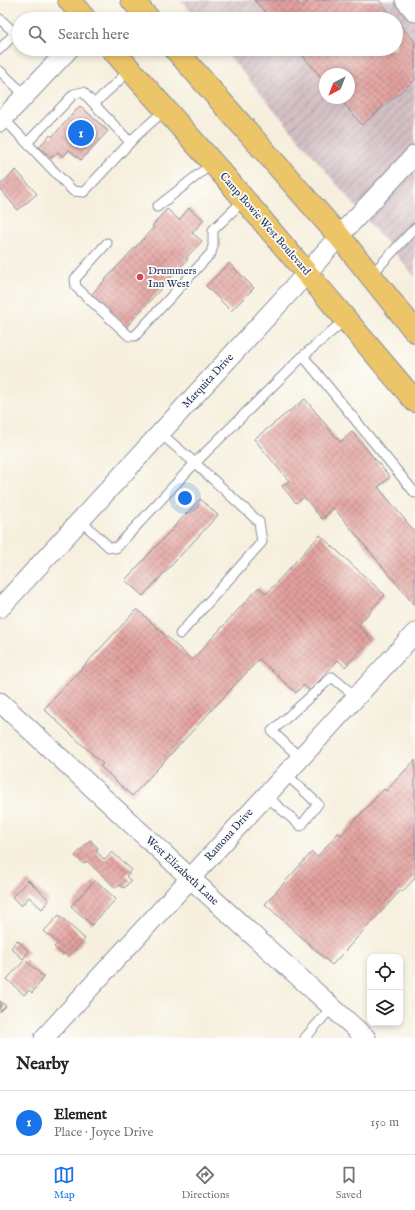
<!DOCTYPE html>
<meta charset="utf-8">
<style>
:root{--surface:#fff;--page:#f6f6f6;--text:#222;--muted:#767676;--line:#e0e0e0;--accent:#1a73e8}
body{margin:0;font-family:"IM FELL English",serif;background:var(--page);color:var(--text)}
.controls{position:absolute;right:12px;bottom:12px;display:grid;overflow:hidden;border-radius:8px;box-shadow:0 2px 6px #0003}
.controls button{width:36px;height:36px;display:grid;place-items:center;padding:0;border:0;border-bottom:1px solid var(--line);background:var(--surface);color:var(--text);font:20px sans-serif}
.compass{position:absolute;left:319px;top:68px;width:36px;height:36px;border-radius:50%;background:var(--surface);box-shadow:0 2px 6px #0003;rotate:222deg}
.you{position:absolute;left:185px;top:498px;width:14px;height:14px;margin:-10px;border:3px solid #fff;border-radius:50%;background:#1a73e8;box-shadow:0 0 0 6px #1a73e833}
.badge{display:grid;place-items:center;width:26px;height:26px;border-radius:50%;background:var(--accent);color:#fff;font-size:13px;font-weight:700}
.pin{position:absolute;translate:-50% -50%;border:2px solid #fff;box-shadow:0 1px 4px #0006}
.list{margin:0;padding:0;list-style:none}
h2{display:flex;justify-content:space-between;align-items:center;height:52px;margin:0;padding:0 16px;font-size:17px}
h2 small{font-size:13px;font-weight:400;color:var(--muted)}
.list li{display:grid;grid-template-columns:26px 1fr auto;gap:12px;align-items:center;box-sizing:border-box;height:64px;padding:0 16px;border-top:1px solid var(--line)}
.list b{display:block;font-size:15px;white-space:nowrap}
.list p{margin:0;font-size:13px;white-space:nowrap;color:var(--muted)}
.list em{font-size:13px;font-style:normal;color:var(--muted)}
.icon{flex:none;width:22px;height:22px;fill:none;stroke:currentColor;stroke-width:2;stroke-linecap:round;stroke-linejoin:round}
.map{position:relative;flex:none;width:415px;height:1038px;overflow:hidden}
.search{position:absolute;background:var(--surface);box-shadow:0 2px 6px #0003;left:12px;right:12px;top:12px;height:44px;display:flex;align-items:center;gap:10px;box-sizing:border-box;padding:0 14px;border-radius:22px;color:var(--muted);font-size:15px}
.sheet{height:116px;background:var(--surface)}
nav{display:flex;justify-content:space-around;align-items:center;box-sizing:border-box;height:56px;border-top:1px solid var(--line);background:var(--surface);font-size:11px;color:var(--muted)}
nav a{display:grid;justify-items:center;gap:2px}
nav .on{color:var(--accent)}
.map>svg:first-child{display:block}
.industrial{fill:url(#industrial-furrows);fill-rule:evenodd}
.building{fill:url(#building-cross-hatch)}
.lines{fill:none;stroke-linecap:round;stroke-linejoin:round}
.lane-casing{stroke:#888f9e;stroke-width:11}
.street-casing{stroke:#888f9e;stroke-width:21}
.primary-casing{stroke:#888f9e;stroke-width:24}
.lane{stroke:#fff;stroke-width:9}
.street{stroke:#fff;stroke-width:19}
.primary{stroke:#edc569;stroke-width:22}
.poi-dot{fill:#d1495b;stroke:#fdfcf7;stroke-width:1.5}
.labels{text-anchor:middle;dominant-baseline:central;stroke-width:3.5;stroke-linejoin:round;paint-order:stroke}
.street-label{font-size:11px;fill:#1b2f5e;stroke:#fdfcf7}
.poi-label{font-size:11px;fill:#1b2f5e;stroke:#fdfcf7;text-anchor:start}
</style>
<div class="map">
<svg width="415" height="1038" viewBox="0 0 415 1038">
<defs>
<pattern id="industrial-furrows" width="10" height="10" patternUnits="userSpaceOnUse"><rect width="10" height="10" fill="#d2bec2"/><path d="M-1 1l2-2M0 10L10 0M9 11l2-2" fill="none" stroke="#aa9ba1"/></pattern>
<pattern id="building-cross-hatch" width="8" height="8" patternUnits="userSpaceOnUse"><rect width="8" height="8" fill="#e2a09c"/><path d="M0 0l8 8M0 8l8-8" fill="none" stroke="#b68382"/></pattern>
</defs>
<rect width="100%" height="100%" fill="#fdfcf7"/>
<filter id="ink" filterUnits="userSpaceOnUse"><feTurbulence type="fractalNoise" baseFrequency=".025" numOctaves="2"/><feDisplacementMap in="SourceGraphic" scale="8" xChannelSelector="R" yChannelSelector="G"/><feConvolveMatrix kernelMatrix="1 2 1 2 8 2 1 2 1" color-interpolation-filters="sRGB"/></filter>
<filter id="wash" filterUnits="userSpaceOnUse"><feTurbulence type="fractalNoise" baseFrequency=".012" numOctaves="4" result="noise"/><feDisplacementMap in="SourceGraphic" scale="16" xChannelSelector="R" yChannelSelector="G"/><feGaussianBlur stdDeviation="0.9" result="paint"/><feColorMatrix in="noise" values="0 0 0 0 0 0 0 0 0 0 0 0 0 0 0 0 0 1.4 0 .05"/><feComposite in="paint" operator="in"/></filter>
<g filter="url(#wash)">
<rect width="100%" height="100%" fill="#f6efdd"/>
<path class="industrial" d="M181,0H415V277L223,49H396V19H197ZM325,74H349V98H325Z"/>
<g id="blocks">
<path class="building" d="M254,0H295L302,7L310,0H379L395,19H271Z
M396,20L415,42V80L362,125L339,98H349V74H325V82L297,49H396Z
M80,106L108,131L81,160L69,150L63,157L58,152L52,158L39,147L50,135L52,137Z
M16,170L37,194L18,210L0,189V185Z
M189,208L203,219V221L192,233L202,241L186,258L188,259L126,327L91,295L154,227L152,226L167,209L179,220Z
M229,263L254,288L231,311L206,286Z
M305,399L340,442L352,432L390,477L378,487L415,532V606L334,508L322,519L304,497L296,503L282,486L289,481L254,439Z
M200,499L218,515L143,596L125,580Z
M320,535L385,595L358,625L372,638L345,667L338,660L310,691L303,685L296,693L259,659L132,796L100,766L103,764L44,709L137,609L192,660L259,587L266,594Z
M415,760V878L402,892L401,890L332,965L265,904L312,852L317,857L338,833L341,835L384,789L386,791Z
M90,840L98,848L96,851L105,860L112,852L132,870L126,876L131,881L124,888L120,885L116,888L87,861L84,864L75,856Z
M28,880L49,900L42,909L29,897L21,906L12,897Z
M95,880L116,899L92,925L71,906Z
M59,915L85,939L68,957L64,953L63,955L54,947L58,943L44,931Z
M17,940L29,951L23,959L11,948Z
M25,960L44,977L32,993L29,990L24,995L7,979Z
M0,1001L6,1006L0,1012Z"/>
</g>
</g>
<g filter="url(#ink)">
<use href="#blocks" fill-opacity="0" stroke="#888f9e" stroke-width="1"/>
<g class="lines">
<g class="lane-casing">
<path id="lane" d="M0,19L15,33L0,49
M130,70L94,104L130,142
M0,71L25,95
M4,119L73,191L84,192L137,135L165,110
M28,142L74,94L83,92L94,104
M157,207L213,163
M107,243L75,279L76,287L129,336H135L211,253L213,246V230L244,200
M371,275L415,228
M346,319L303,356L415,493
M160,433L195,463L303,356
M80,520L109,547L116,548L195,463L259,522L262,542L180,634
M300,758L272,731L332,677L356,697
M266,796L301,826L318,804L286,774
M305,1038L332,1007"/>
</g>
<g class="street-casing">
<path id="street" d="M405,0L415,12
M0,122L69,49
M0,608L307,273L339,236L415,155
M0,702L190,878L366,1038
M44,1038L415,633"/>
</g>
<g class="primary-casing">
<path id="primary" d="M69,0L85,19
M132,0L149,19
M112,49L226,178L415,401
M175,49L339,236L415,331"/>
</g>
<use href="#lane" class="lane"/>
<use href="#street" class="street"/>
<use href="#primary" class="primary"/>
</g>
</g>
<circle class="poi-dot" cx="140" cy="277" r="4"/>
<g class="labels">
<g class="street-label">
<text transform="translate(265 224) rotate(49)">Camp Bowie West Boulevard</text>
<text transform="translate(208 381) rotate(-47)">Marquita Drive</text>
<text transform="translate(229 835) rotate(-48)">Ramona Drive</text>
<text transform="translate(182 871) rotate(43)">West Elizabeth Lane</text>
</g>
<g class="poi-label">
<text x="148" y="271">Drummers<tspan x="148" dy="13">Inn West</tspan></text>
</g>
</g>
</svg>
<div class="controls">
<button><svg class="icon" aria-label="locate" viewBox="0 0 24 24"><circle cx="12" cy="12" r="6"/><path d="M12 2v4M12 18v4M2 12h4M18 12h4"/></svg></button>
<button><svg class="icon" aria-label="layers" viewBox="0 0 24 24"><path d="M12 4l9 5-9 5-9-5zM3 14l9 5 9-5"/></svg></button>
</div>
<svg class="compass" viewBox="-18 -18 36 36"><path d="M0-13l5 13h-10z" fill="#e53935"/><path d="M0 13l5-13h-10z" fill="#767676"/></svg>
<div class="you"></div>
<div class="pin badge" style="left:81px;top:133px">1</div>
<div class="search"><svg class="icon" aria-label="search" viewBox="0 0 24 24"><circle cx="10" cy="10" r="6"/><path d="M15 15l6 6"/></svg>Search here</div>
</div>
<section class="sheet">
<h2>Nearby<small></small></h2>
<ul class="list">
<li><span class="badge">1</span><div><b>Element</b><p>Place · Joyce Drive</p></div><em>150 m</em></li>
</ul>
</section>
<nav>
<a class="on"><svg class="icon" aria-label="map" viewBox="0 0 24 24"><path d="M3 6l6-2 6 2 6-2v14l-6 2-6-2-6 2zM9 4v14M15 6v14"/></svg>Map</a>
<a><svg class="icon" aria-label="directions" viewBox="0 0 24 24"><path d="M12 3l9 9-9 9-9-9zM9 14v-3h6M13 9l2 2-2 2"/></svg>Directions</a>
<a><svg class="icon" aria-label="saved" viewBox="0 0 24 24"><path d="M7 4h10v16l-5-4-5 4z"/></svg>Saved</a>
</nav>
